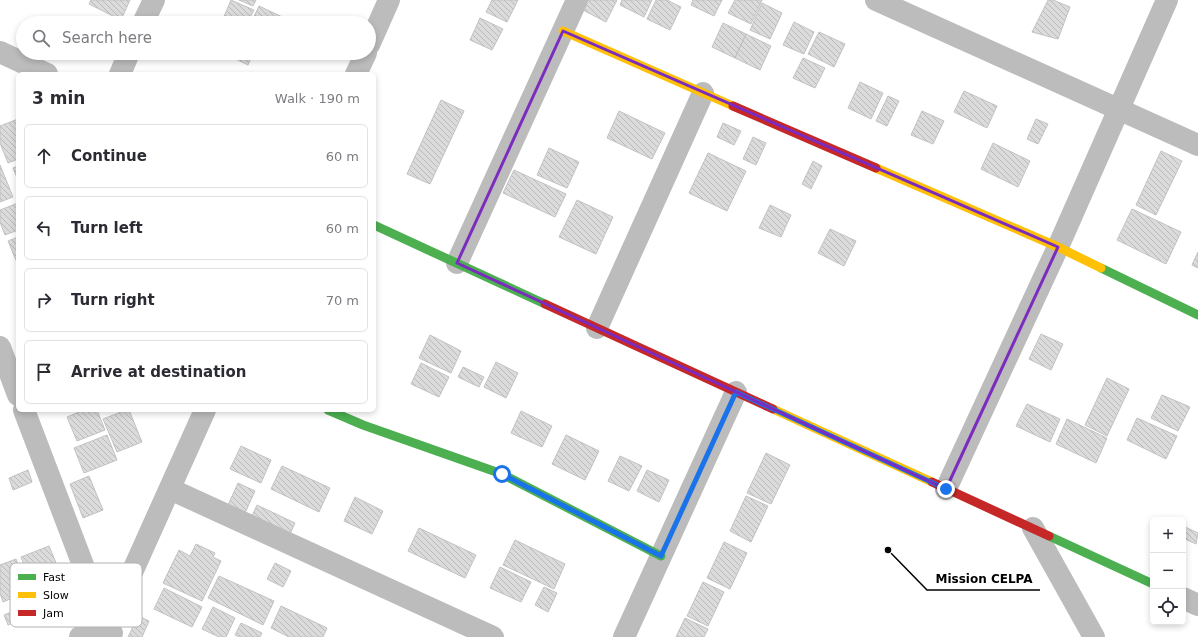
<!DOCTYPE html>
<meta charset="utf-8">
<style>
:root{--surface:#fff;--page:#f2f2f3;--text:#2b2b33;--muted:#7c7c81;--line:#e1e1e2}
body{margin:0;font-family:"DejaVu Sans",sans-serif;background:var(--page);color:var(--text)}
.controls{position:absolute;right:12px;bottom:12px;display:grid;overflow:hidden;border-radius:6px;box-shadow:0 2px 6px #0003}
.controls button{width:36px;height:36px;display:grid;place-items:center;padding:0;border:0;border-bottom:1px solid var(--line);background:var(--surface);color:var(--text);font:20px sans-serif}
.stop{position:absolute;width:12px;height:12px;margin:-9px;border:3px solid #1a73e8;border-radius:50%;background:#fff}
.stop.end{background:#1a73e8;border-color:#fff;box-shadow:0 1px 4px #0008}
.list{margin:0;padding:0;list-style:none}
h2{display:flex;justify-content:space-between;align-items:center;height:52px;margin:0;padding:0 16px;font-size:17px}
h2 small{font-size:13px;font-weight:400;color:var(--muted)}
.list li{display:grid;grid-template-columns:26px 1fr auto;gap:12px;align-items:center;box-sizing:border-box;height:64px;margin:0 8px 8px;padding:0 8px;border:1px solid var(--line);border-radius:6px}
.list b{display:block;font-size:15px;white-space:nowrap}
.list em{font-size:13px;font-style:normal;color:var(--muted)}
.icon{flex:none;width:22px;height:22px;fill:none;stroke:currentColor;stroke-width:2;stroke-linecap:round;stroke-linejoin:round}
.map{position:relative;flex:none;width:1198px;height:637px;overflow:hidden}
.search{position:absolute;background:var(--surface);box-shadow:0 2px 6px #0003;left:16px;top:16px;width:360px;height:44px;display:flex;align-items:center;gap:10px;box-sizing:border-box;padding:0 14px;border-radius:22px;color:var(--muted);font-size:15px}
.panel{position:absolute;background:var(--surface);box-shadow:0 2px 6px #0003;left:16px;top:72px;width:360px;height:340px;border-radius:6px}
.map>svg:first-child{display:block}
.building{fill:url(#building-back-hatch);stroke:#c2c2c2}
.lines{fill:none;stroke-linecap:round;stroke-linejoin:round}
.street{stroke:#bcbcbc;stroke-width:22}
.fast{stroke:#4caf50;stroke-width:9}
.slow{stroke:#ffc107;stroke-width:9}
.jam{stroke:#c62828;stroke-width:9}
.route{stroke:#1a73e8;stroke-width:5}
.marked{fill:none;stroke:#7b2cbf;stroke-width:3;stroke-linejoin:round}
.key{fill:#fff;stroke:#b2b2b2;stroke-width:1}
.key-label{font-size:11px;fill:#000}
.leader{fill:none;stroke:#000;stroke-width:1.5}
.callout-dot{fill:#000;stroke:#fff;stroke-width:1.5}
.callout-label{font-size:12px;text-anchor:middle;font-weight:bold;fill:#000;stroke:#fff;stroke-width:3.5;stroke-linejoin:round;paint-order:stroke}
</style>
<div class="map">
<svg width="1198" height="637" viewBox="0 0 1198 637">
<defs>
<pattern id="building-back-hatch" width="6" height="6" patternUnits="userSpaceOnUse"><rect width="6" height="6" fill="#dbdbdb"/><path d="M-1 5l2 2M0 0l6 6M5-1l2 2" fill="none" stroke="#bababa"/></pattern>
</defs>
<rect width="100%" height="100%" fill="#fff"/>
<path class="building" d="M91,0H130L121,20L89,4Z
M231,0L254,10L247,23H232L223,19Z
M239,0H256L253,6Z
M492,0H518L507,22L486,12Z
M586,0H617L606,22L581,9Z
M622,0H652L644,17L620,5Z
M656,0H667L681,7L670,30L647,19Z
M693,0H722L714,16L691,5Z
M735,0H762L751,24L728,13Z
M1048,0H1053L1070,7L1058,39L1032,32Z
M762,3L782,13L770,39L750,30Z
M259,6L295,23H251Z
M480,18L503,29L492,50L470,40Z
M794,22L814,32L804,54L783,45Z
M723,23L746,34L735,58L712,47Z
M819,32L845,44L834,67L808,54Z
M746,34L771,46L760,70L735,58Z
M224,53H253L248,65Z
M803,58L825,68L815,88L793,78Z
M860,82L883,93L871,119L848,108Z
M964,91L997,106L987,128L954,112Z
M888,96L899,101L887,126L876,121Z
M441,100L464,111L430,184L407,174Z
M619,111L665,133L652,159L607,138Z
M922,111L944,121L933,144L911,135Z
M18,119V159L8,163L0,143V126Z
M1036,119L1048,124L1038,144L1027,139Z
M723,123L741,131L734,145L717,137Z
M753,137L766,143L756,165L743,159Z
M993,143L1030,161L1018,187L981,169Z
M549,148L579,162L567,188L537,175Z
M1161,151L1182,161L1156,215L1136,205Z
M708,153L746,171L727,211L689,193Z
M813,161L822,166L811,189L802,184Z
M0,165L13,197L0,202Z
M18,166V180L13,168Z
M514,170L566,194L555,217L503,193Z
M577,200L613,217L596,254L559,237Z
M18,203V230L5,235L0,222V210Z
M770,205L791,215L781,237L759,228Z
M1132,209L1181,232L1166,264L1117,240Z
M830,229L856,241L844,266L818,253Z
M18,237V265L8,241Z
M1198,252V268L1192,265Z
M1041,334L1063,344L1051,370L1029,359Z
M430,335L461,351L451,373L419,358Z
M496,362L518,373L506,398L484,387Z
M421,363L449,377L439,397L411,384Z
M463,367L484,377L479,387L458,377Z
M1107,378L1129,389L1107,436L1085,425Z
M1162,395L1190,407L1178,431L1151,418Z
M1027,404L1060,419L1050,442L1016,426Z
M84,410H97L105,430L77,441L67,417Z
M126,410H129L142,442L117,452L103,419Z
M521,411L552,426L542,447L511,433Z
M1137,418L1177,436L1166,459L1127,440Z
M1067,419L1107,438L1096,463L1056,444Z
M107,435L117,460L84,473L74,448Z
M566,435L599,451L585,480L552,464Z
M241,446L271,460L261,483L230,469Z
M766,453L790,465L771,504L747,493Z
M620,456L642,466L629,491L608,481Z
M282,466L330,488L319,512L271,489Z
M28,470L32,482L13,490L9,478Z
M647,470L669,480L659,502L637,491Z
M89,476L103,510L83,518L70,484Z
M238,483L255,491L245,513L228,505Z
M746,496L768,506L751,542L730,531Z
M355,497L383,511L372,534L344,521Z
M257,505L295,523L290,534L252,516Z
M1183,526L1198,533L1196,544L1183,538Z
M419,528L476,555L465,578L408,551Z
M515,540L565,564L554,589L503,565Z
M724,542L747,553L730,589L707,578Z
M196,544L215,553L213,557L221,561L202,601L163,583L179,550L190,556Z
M49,546L62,577L33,588L21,557Z
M16,559L29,591L3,602L0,593V565Z
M275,563L291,571L283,587L267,579Z
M500,567L531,582L521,602L490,588Z
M219,576L274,601L263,625L208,598Z
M703,582L724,592L708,626L687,616Z
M544,587L557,593L548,612L535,605Z
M164,588L202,607L192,627L154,609Z
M281,606L327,628L323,637H289L271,628Z
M23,607L27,617L8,625L4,615Z
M213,607L235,618L226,637H219L202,629Z
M138,616L149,621L142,637H128Z
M685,618L708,629L704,637H676Z
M241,623L262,633L260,637H239L235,635Z"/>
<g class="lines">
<path class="street" d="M876,0L1198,145
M143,23L154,0
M369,45L389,0
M0,52L47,74
M120,74L129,53
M356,74L366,53
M457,263L577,0
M597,328L703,93
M0,347L18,395
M24,410L107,628L112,633
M170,489L493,637
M946,489L1058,247L1167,0
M1033,528L1094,637
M1183,598L1198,605
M80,637L107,628
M103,637L205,410
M624,637L736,392"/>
<path class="fast" d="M374,225L545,304
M1101,268L1198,315
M328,410L363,425L502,474L661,556
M1049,536L1153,584"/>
<path class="slow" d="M563,31L733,106
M876,168L1058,247L1101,268
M773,409L932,482"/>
<path class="jam" d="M733,106L876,168
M545,304L773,409
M932,482L1049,536"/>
</g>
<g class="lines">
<path class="route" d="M502,474L661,556L736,392L946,489"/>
</g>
<path class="marked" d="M563,31L1058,247L946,489L457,263Z"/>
<rect x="10" y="563" width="132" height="64" rx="6" class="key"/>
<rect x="18" y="574" width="18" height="6" fill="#4caf50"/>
<rect x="18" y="592" width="18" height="6" fill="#ffc107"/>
<rect x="18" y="610" width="18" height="6" fill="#c62828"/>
<g class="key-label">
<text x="43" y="581">Fast</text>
<text x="43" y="599">Slow</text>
<text x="43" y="617">Jam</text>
</g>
<path class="leader" d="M888 550L927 590H1040"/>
<circle class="callout-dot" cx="888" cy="550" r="4"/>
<g class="callout-label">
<text x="984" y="583">Mission CELPA</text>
</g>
</svg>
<div class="controls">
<button>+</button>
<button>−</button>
<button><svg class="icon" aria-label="locate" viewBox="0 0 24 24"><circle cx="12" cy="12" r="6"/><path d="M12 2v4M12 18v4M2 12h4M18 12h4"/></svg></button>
</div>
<div class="stop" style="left:502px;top:474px"></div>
<div class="stop end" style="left:946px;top:489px"></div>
<div class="search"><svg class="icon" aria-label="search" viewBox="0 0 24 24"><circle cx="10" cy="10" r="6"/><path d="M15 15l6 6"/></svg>Search here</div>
<section class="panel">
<h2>3 min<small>Walk · 190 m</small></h2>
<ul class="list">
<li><svg class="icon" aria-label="ahead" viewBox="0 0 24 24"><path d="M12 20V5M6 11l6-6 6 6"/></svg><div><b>Continue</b></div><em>60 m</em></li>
<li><svg class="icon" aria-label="left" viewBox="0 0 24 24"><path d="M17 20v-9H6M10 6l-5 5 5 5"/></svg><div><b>Turn left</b></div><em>60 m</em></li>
<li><svg class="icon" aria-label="right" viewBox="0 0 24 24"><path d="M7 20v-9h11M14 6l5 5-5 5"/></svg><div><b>Turn right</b></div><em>70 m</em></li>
<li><svg class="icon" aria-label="arrive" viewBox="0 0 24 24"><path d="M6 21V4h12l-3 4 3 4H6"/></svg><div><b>Arrive at destination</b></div></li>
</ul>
</section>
</div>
